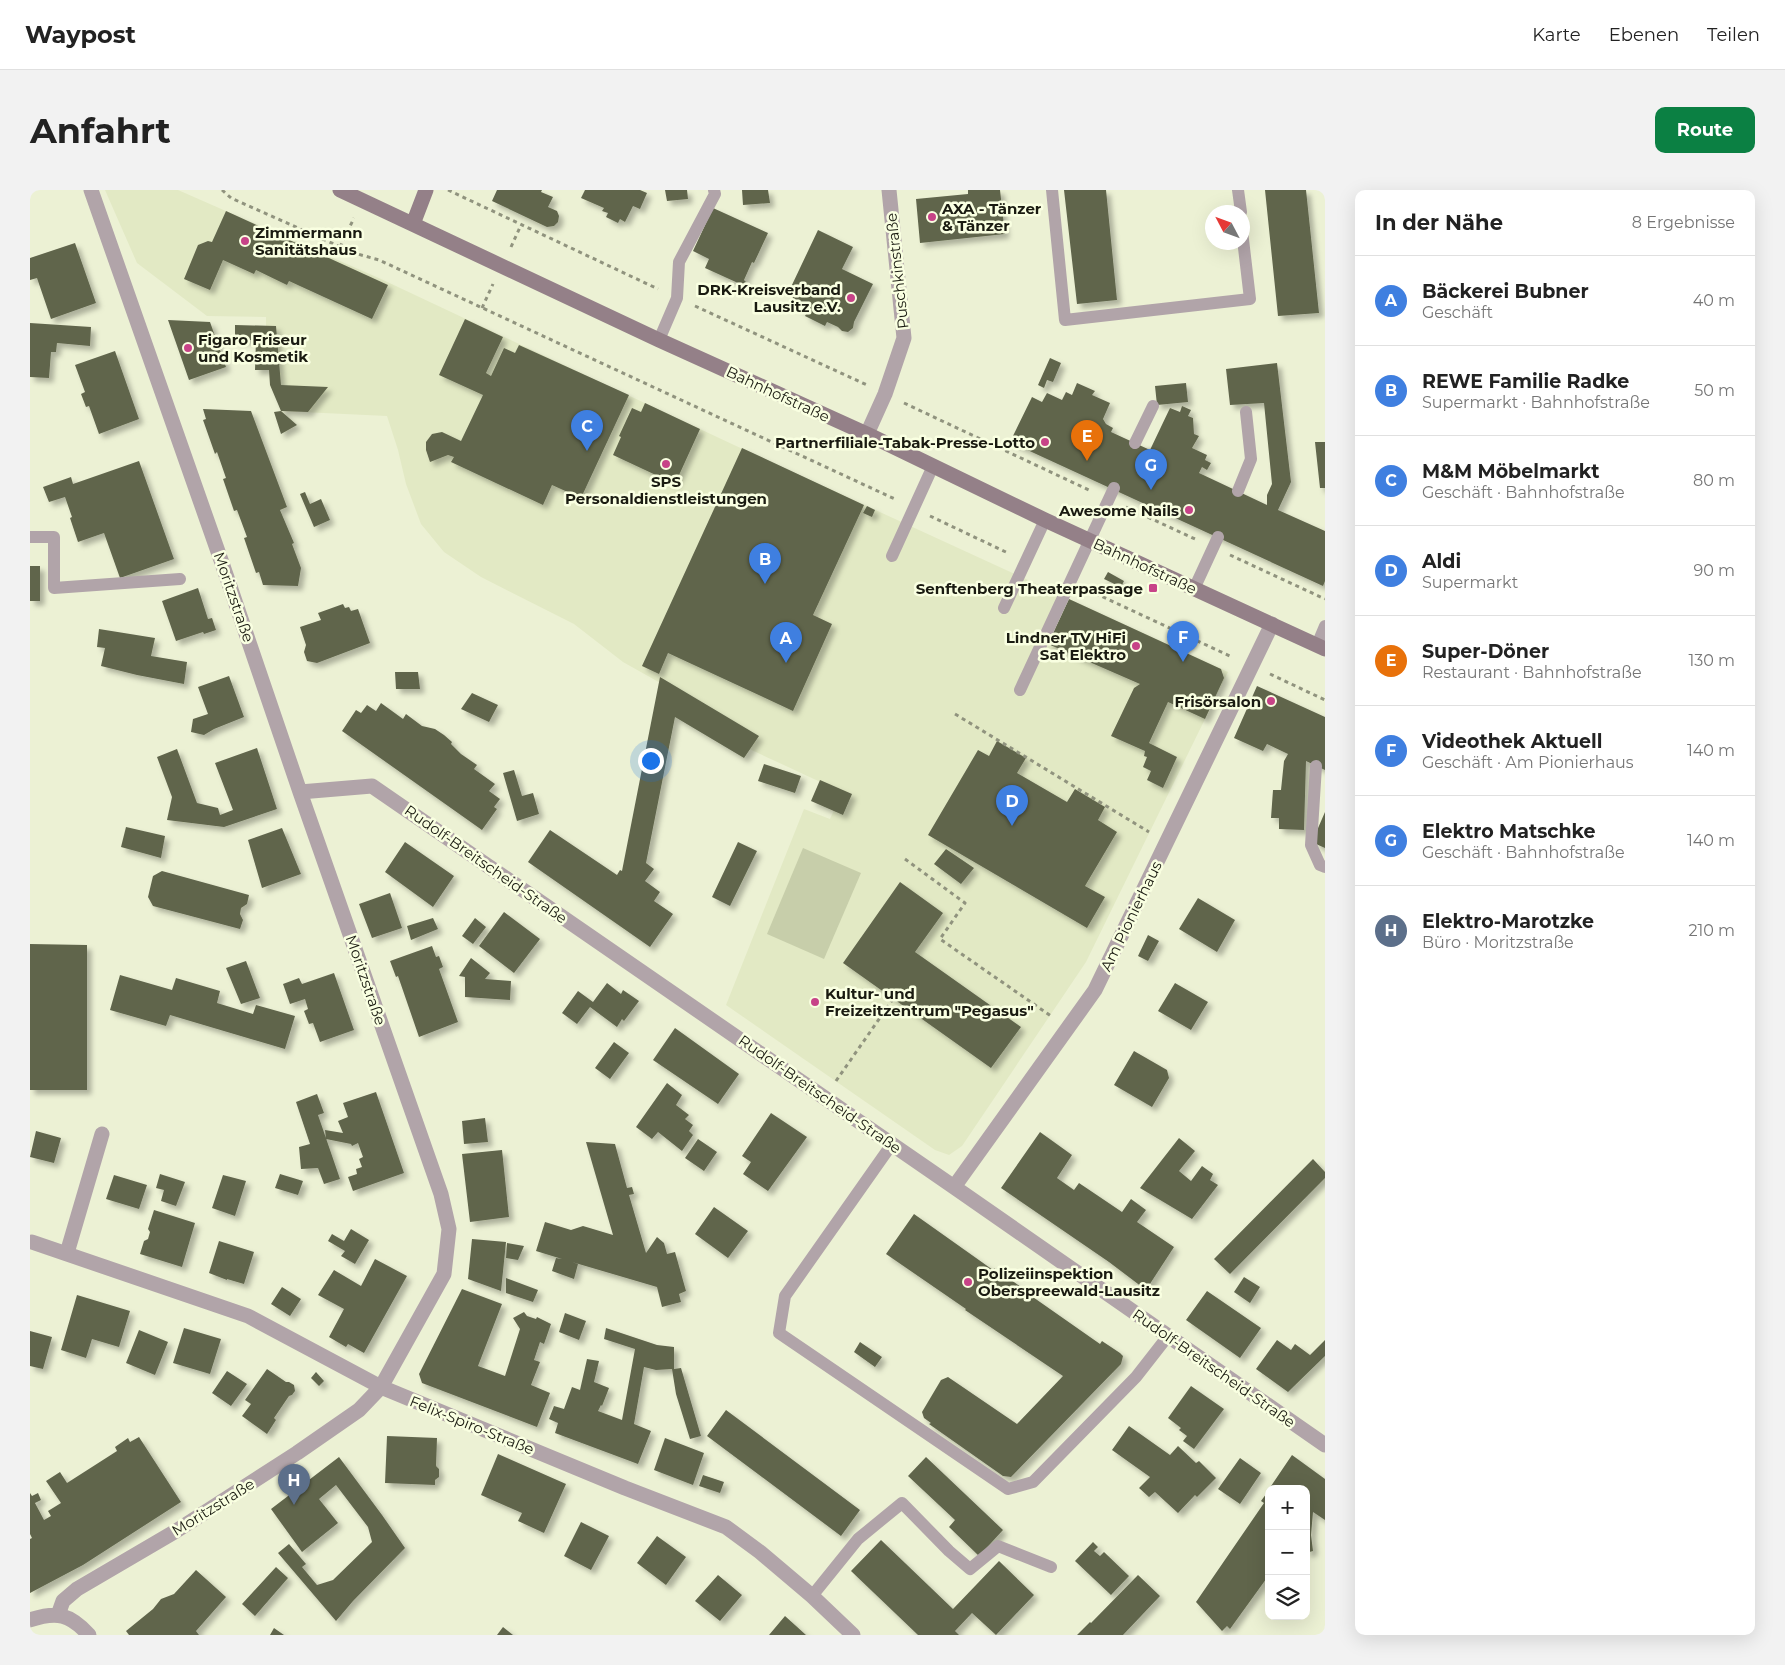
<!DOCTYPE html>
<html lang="de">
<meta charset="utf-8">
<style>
:root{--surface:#fff;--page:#f2f2f2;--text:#222;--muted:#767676;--line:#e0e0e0;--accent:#0b8043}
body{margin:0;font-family:Montserrat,sans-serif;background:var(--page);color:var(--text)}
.controls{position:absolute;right:15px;bottom:15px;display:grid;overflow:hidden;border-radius:10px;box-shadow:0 5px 20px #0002}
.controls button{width:45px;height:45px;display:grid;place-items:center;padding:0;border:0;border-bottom:1px solid var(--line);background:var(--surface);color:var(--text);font:25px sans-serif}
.compass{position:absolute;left:1175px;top:15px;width:45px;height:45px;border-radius:50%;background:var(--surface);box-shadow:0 5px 20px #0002;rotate:311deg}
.you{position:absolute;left:620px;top:570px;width:18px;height:18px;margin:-12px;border:4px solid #fff;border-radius:50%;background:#1a73e8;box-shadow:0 0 0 8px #1a73e833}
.badge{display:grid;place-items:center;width:32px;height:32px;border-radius:50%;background:var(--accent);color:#fff;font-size:16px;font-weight:700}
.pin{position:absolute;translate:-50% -41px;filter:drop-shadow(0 1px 2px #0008)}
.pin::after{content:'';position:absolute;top:26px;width:18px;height:15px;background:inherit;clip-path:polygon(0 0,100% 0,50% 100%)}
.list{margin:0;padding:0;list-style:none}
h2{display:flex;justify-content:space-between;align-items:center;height:65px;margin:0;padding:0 20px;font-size:21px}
h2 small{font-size:16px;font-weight:400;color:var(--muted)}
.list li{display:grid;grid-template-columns:32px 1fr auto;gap:15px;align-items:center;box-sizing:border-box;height:90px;padding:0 20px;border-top:1px solid var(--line)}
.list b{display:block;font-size:19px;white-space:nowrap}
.list p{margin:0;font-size:16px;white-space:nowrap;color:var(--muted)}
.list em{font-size:16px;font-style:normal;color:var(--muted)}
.icon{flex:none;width:28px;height:28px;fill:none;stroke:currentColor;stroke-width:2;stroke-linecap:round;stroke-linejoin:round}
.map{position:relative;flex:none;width:1295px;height:1445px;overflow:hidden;border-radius:10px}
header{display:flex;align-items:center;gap:30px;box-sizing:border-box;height:70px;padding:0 25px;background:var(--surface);border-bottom:1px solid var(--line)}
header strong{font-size:24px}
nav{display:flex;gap:28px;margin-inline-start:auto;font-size:18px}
.intro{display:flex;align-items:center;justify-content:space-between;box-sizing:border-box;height:120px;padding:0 30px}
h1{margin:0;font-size:35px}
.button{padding:12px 22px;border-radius:10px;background:var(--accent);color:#fff;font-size:18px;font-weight:700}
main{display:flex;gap:30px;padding:0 30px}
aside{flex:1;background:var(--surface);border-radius:10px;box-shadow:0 5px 20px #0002}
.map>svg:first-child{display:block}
.built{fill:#e2e9c4}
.green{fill:#c7ceaa}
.building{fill:#60654c;filter:url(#shadow)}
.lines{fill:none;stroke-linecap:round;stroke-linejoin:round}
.path{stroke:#90937e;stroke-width:3;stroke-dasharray:4 4;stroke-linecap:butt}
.service{stroke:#b1a4a9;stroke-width:12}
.minor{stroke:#b1a4a9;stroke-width:15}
.secondary{stroke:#948088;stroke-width:15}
.poi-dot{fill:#c74388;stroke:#f9ffe1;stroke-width:2}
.labels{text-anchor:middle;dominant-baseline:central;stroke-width:5;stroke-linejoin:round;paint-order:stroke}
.poi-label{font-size:15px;font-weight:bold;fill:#1a1b11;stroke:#f9ffe1;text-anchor:end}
.street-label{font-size:15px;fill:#1a1b11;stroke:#f9ffe1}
</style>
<header>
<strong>Waypost</strong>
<nav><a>Karte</a><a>Ebenen</a><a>Teilen</a></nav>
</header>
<div class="intro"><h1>Anfahrt</h1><a class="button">Route</a></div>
<main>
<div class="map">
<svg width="1295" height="1445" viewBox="0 0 1295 1445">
<defs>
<filter id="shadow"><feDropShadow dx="4.5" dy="4.5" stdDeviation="2.5" flood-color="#0004"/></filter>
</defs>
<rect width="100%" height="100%" fill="#ecf1d4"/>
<path class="built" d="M75,0H148L351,89L704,255L1198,482L1056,772L932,956L919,965L905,960L696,815L774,619L800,629L812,602L715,557L721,544L593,472L544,434L451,387L414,362L391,334L376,294L368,260L357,226L251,221L242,195L236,150V127L177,126L107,73Z"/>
<path class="green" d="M773,658L831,683L794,769L737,744Z"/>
<path class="building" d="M467,0H512L511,2L523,7L518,17L527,21L529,26L528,32L524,36L517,37L462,11Z
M555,0H610L617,3L610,19L603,16L595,32L590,29L588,33L576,27L578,23L572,21L574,18L551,8Z
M635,0H657L658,9L637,11Z
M712,0H738L740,13L713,15Z
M938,0H970L975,44L890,53L886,9L938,4Z
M1034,0H1076L1087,110L1047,114Z
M1235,0H1276L1289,123L1248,126Z
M683,18L738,43L724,73L722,72L714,90L716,92L711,96L708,93L675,78L679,69L663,61Z
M196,21L358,95L342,129L259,91L257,95L226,80L224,84L193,70L180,100L154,89L168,55L178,51L182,52Z
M788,40L823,57L812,79L843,94L824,132L823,138L818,142L812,141L808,137L797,132L795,136L775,126L777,122L760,114L766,100L761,97Z
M45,53L66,113L21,129L7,88L0,90V68Z
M435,129L473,147L456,183L461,186L474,158L485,163L489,155L599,205L551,308L522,295L513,315L421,272L424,267L418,265L400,272L396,260V252L402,244L412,242L431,251L453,205L409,185Z
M138,130L180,132L196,177L159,190Z
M0,133L61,137L60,156L27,153L26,162H21L19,188L0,187Z
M205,135L246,136L251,195L298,197L278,222L251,221L240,195L239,180H225L226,150H205Z
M85,161L109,229L69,244L59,216L56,217L51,204L55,202L45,175Z
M1020,168L1031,173L1023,192L1017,190L1014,198L1008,195Z
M1247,173L1261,292L1248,320L1295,341V391L1293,396L980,252L1002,207L1012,212L1017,203L1032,210L1036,202L1042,205L1047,193L1065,201L1062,205L1080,213L1073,229L1076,234L1083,238L1081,242L1120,260L1140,218L1150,222L1152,216L1161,220L1158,226L1163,228L1164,244L1169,246L1162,258L1177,265L1175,270L1181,273L1177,280L1172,277L1169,283L1237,315V305L1242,294L1234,213L1200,215L1196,179Z
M1156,193L1158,212L1127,215L1125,196Z
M615,213L670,239L645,294L583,265L591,247L589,246L602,218L611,222Z
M173,219L221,221L257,317L250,320L264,353L262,354L271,378L268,396L233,395L229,382L226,383L214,348L217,347L207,320L204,321L193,289L196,288L187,262L185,264L173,230L176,229Z
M251,221L267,235L251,244L244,222Z
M1285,252H1295V298H1290Z
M712,258L834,315L783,425L802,434L763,521L638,463L629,484L612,476Z
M109,271L144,369L90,388L74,343L48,352L40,328L42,327L35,307L19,312L13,297L41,287L43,294Z
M275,302L280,314L291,309L300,330L284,337L270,304Z
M837,316L845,320L842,327L833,323Z
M0,376H10V411H0Z
M1078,382L1094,391L1091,397L1074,389Z
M168,398L178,429L182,428L186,440L174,444L173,442L146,451L132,411Z
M1039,409L1191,479L1194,488L1175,529L1138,512L1119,553L1147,567L1133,598L1117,590L1121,581L1113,577L1117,567L1114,566L1115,561L1081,546L1104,498L1110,494L1018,454Z
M313,414L315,418L319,417L321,421L328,419L340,453L287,473L277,471L274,462L276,455L270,437L291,430L288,423Z
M69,439L125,448L121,466L157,472L154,494L107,485L71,476L75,458L67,457Z
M365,482H388L390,499H366Z
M199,486L214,527L184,539L174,545L161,542L163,529L178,524L168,497Z
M630,487L729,546L714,568L645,527L616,673L624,679L615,691L630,702L624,711L643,724L620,757L498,672L520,640L587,685L590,680L592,681Z
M1227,496L1295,527V580L1276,571L1274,640L1249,639V628H1241L1243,600H1251L1254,571L1258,564L1237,554L1233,561L1204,548Z
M442,503L468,515L459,532L431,519Z
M351,513L373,529L376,524L392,536L405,539L414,545L422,552L421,554L431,564L447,575L444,579L465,594L459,601L470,609L464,617L467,619L452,640L312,541L326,520L331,523L337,515L346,521Z
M967,551L996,568L987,583L1037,612L1045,599L1075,617L1068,630L1087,642L1055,696L1075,707L1057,738L898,645L948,560L959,566Z
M227,558L247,619L194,637L137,630L142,607L127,567L147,559L167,613L188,618L190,625L203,620L185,573Z
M734,574L771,586L765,603L728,591Z
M484,580L492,606L503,603L509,624L487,631L473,583Z
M790,590L822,604L813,625L781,611Z
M1295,622V658L1286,654L1285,645Z
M96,637L135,646L131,668L91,657Z
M252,638L271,684L232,698L218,650Z
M375,652L424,686L403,717L355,682Z
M708,652L727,661L700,716L682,707Z
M916,659L944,678L931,694L904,674Z
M132,681L219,705L217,714L211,718L210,724L213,730L210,739L123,716L118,707L123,686Z
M870,692L913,723L885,762L991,837L961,878L813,773Z
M360,703L372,738L342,748L329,714Z
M1168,708L1205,730L1187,762L1149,739Z
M474,722L510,749L484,783L449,756Z
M403,728L408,739L381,750L377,736Z
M445,728L456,737L443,754L432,746Z
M1118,745L1129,751L1118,771L1108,766Z
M0,754L57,755V900H0Z
M402,756L406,767L409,766L413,777L409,779L428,832L389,847L368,786L366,787L360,771Z
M441,768L460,783L455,789L481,791L480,810L435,807V787L429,786Z
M216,771L230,808L211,814L196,778Z
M304,783L324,840L290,852L283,833L279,834L274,821L278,819L275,809L260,814L253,794L269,788L272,794Z
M90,785L142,800L146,788L190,801L187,813L223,824L226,815L265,826L255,859L140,825L136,836L80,820Z
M577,793L591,804L593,800L609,811L594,831L592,829L587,837L560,817L547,834L532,823L548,801L563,812Z
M1145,793L1178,812L1161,840L1128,821Z
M645,838L709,884L688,914L623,870Z
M584,852L599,863L580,889L565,878Z
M1104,861L1137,880L1139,888L1122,917L1084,895Z
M637,893L652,905L646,915L659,925L655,929L663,935L659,941L663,945L652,961L628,942L622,949L606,937Z
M346,902L374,983L323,1001L318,987L327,984L326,979L332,977L329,969L333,967L328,953L322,956L321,954L296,949L295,940L313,943L308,931L318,927L313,913Z
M287,904L294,923L288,925L310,989L294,994L288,978L271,979L269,957L280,954L266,912Z
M741,923L777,947L738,1001L713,984L721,972L712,966Z
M455,928L458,952L434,954L432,931Z
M6,941L31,948L24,973L0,967Z
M1010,942L1042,965L1027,988L1044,1000L1049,993L1092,1022L1101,1009L1116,1020L1107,1032L1144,1057L1116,1100L1079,1072L971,998Z
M1149,948L1165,961L1149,981L1161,991L1172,976L1183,984L1180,990L1188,995L1162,1029L1110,998Z
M668,949L687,962L674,981L655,968Z
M556,952L585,954L597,998L602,997L604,1004L599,1005L616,1063L627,1047L634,1053L637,1064L645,1062L656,1101L649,1104L651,1112L632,1117L627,1097L542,1072L548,1074L544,1089L522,1081L526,1068L532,1069L506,1061L515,1032L541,1040L553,1036L583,1045Z
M472,960L479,1027L440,1032L432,964Z
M1283,969L1295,982V988L1200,1084L1184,1069Z
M130,984L155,992L146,1016L131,1011L134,1000L126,998Z
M250,984L273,991L268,1005L245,998Z
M84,985L117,995L109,1019L76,1009Z
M193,985L216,991L205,1026L182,1018Z
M684,1017L718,1041L698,1068L665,1044Z
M124,1020L165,1033L152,1077L110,1064L114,1051L118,1049L120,1042L118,1039Z
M884,1024L963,1080L964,1078L991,1097L990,1098L1070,1154L1072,1151L1090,1163L1093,1166L1091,1174L981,1287L973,1286L899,1234L901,1233L894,1228L892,1222L911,1190L918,1187L987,1234L1033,1186L935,1120L936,1119L856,1064Z
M321,1039L339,1050L325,1074L311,1066L315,1061L298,1051L302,1044L314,1051Z
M442,1049L476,1052L471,1101L438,1089Z
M189,1051L224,1062L214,1094L197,1089V1090L179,1083Z
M477,1053L494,1056L488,1070L476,1068Z
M345,1069L377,1086L334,1163L318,1154L316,1157L299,1147L314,1119L288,1105L304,1080L331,1096Z
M1214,1087L1230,1097L1220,1113L1204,1102Z
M476,1088L508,1100L503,1112L476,1103Z
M252,1097L271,1109L260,1126L241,1114Z
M432,1099L472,1114L448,1176L475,1186L490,1139L483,1128L494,1122L497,1126L506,1129L507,1127L521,1134L514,1154L510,1152L504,1170L510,1172L501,1195L520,1203L507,1237L392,1193L389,1184Z
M1177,1101L1231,1138L1210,1168L1156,1130Z
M47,1105L100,1121L89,1157L62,1149L56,1168L31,1160Z
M535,1123L556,1131L549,1150L529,1142Z
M154,1138L191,1149L180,1184L143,1173Z
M576,1138L627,1155L644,1157V1179L651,1178L671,1246L660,1249L646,1204L642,1179L626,1180L614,1177L604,1234L621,1241L608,1274L525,1243L528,1233L519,1229L524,1216L534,1219L542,1197L550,1200L557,1169L569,1171L564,1192L579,1198L572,1216L571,1215L568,1221L592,1230L605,1159L574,1149Z
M109,1140L138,1152L125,1185L96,1173Z
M0,1141L22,1147L13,1179L0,1176Z
M1247,1150L1261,1160L1265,1154L1280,1165L1295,1150V1166L1258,1202L1226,1179Z
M830,1152L852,1167L845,1177L824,1162Z
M237,1179L256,1192H259L264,1195L265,1201L262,1205L259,1206L244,1228L246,1230L237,1244L212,1226L221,1214L215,1210Z
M197,1181L217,1194L201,1216L182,1203Z
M286,1182L294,1191L289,1196L281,1188Z
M1161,1196L1194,1219L1164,1259L1153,1251L1157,1246L1149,1240L1151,1238L1138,1228Z
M696,1220L830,1320L811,1346L677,1246Z
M1099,1236L1140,1265L1148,1256L1166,1273L1169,1271L1186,1288L1167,1307L1165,1305L1148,1323L1125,1302L1119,1307L1109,1298L1120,1287L1082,1260Z
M357,1246L407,1248L406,1276L409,1279V1287L405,1290V1295L355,1293Z
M109,1247L151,1312L53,1375L0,1403V1349L2,1348L0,1344V1303L2,1306L8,1303L11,1310L5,1313L14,1330L21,1326L18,1321L31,1313L16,1291L30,1282L37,1293L87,1261L85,1257L98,1248L100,1252Z
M635,1248L674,1263L663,1295L624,1280Z
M468,1264L536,1294L514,1343L488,1331L492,1323L451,1305Z
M1262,1265L1295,1289V1330L1283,1322L1281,1345L1283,1361L1276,1363V1299H1239Z
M309,1267L352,1325L375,1358L323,1411L306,1431L248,1363L259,1354L276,1374L272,1377L287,1395L303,1390L342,1352L338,1337L306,1295L289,1309L308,1333L272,1362L241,1319Z
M896,1267L973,1340L949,1366L919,1337L925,1330L878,1286Z
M1210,1268L1231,1283L1210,1314L1188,1299Z
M673,1285L694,1292L690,1303L669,1296Z
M1239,1300V1385L1200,1439L1197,1436L1192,1441L1166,1412L1234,1313L1231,1311Z
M551,1332L579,1346L561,1380L534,1366Z
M627,1346L656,1367L636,1395L607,1373Z
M851,1350L923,1419L969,1371L1004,1405L966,1445L942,1423L925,1441L929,1445H888L821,1381Z
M1063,1352L1068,1357L1064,1361L1070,1366L1074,1362L1099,1386L1081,1405L1045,1371Z
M246,1377L258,1388L225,1426L212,1414Z
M166,1380L196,1407L166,1441L169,1445H99L96,1441L123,1419L131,1409L144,1404Z
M688,1385L712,1405L690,1431L665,1411Z
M1108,1385L1130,1406L1093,1445H1047L1060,1432L1061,1433Z
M755,1426L776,1445H739Z
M473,1437L483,1445H467Z
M244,1438L254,1445H240Z"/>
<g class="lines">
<path class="path" d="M192,0L201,8L324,63L349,70L867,310
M418,0L628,99
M310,57L324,28
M481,57L491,35
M665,116L837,195
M452,118L463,94
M874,213L1061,301
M1096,317L1165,349
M900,326L978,363
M1200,365L1295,409
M1058,400L1202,467
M1240,484L1295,510
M925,524L1119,642
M875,669L935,713L910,749L1021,826
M806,891L863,809"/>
<path class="service" d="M1022,0L1035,130L1220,109L1212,41
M1208,0L1211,22
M629,150L647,108L649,72L685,4L684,0
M1105,253L1123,216
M1208,301L1221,269L1216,222
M0,347H24V398L150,389
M862,366L903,276
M1164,399L1188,347
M974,418L1015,330
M1287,455L1295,436
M990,500L1084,298
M1286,576L1281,655L1290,675L1295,677
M862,954L755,1106L749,1143L978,1299L1003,1292L1106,1187L1138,1146
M782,1406L828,1349L872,1313L919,1361L940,1379L968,1356L1021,1377"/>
<path class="minor" d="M837,244L855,204L874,148L859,0
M270,602L342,596L924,997L1295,1255
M924,997L1065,800L1242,434
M2,1052L218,1126L351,1197L595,1298L696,1337L730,1362L782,1406L823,1445
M37,1063L72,944
M28,1425L33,1411L47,1399L146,1341L267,1263L329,1220L351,1197L414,1084L419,1039L411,1004L270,602L192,373L61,0
M0,1430C27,1421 40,1424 59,1445"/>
<path class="secondary" d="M310,0L629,150L837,244L1015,330L1295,459
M383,34L396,0"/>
</g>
<g class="poi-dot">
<circle cx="902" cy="27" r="5"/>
<circle cx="215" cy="51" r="5"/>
<circle cx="821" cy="108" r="5"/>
<circle cx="158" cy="158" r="5"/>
<circle cx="1015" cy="252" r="5"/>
<circle cx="636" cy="274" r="5"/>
<circle cx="1159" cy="320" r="5"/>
<rect x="1118" y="393" width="10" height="10" rx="2.5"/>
<circle cx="1106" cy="456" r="5"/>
<circle cx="1241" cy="511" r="5"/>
<circle cx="785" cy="812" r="5"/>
<circle cx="938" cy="1092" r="5"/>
</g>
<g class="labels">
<g class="poi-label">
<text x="912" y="18" text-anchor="start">AXA - Tänzer<tspan x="912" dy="17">&amp; Tänzer</tspan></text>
<text x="225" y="42" text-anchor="start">Zimmermann<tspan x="225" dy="17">Sanitätshaus</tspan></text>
<text x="811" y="99">DRK-Kreisverband<tspan x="811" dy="17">Lausitz e.V.</tspan></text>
<text x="168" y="149" text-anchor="start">Figaro Friseur<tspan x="168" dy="17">und Kosmetik</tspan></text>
<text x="1005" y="252">Partnerfiliale-Tabak-Presse-Lotto</text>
<text x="636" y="291" text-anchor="middle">SPS<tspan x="636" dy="17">Personaldienstleistungen</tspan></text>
<text x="1149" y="320">Awesome Nails</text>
<text x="1113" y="398">Senftenberg Theaterpassage</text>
<text x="1096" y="447">Lindner TV HiFi<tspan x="1096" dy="17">Sat Elektro</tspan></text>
<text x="1231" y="511">Frisörsalon</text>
<text x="795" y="803" text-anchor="start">Kultur- und<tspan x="795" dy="17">Freizeitzentrum "Pegasus"</tspan></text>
<text x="948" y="1083" text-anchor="start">Polizeiinspektion<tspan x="948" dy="17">Oberspreewald-Lausitz</tspan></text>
</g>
<g class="street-label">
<text transform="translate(867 81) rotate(-96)">Puschkinstraße</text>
<text transform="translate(748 204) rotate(25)">Bahnhofstraße</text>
<text transform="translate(1115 376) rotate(25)">Bahnhofstraße</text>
<text transform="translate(204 407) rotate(71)">Moritzstraße</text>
<text transform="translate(456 674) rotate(35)">Rudolf-Breitscheid-Straße</text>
<text transform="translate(1101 726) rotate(-64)">Am Pionierhaus</text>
<text transform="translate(336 790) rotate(71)">Moritzstraße</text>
<text transform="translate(790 904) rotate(35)">Rudolf-Breitscheid-Straße</text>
<text transform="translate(1184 1178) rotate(35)">Rudolf-Breitscheid-Straße</text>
<text transform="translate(442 1235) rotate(22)">Felix-Spiro-Straße</text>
<text transform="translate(183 1317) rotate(-32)">Moritzstraße</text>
</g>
</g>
</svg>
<div class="controls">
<button>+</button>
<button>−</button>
<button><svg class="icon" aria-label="layers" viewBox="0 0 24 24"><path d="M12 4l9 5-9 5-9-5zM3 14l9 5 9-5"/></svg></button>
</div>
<svg class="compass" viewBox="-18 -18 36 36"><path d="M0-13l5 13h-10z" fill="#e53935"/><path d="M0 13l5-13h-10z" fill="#767676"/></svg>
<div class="you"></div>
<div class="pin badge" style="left:756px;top:473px;background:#3f7fe0">A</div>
<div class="pin badge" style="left:735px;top:394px;background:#3f7fe0">B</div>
<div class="pin badge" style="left:557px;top:261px;background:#3f7fe0">C</div>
<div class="pin badge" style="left:982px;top:636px;background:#3f7fe0">D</div>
<div class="pin badge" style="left:1057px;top:271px;background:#e8710a">E</div>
<div class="pin badge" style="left:1153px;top:472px;background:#3f7fe0">F</div>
<div class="pin badge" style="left:1121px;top:300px;background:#3f7fe0">G</div>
<div class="pin badge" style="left:264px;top:1315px;background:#5c6f8a">H</div>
</div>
<aside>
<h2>In der Nähe<small>8 Ergebnisse</small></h2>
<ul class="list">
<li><span class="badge" style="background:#3f7fe0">A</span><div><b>Bäckerei Bubner</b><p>Geschäft</p></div><em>40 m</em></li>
<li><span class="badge" style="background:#3f7fe0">B</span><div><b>REWE Familie Radke</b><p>Supermarkt · Bahnhofstraße</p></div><em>50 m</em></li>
<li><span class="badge" style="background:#3f7fe0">C</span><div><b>M&amp;M Möbelmarkt</b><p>Geschäft · Bahnhofstraße</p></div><em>80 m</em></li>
<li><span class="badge" style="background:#3f7fe0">D</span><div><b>Aldi</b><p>Supermarkt</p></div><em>90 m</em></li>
<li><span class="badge" style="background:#e8710a">E</span><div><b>Super-Döner</b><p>Restaurant · Bahnhofstraße</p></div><em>130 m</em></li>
<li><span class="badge" style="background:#3f7fe0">F</span><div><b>Videothek Aktuell</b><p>Geschäft · Am Pionierhaus</p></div><em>140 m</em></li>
<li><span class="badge" style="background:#3f7fe0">G</span><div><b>Elektro Matschke</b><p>Geschäft · Bahnhofstraße</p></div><em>140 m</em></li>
<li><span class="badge" style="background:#5c6f8a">H</span><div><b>Elektro-Marotzke</b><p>Büro · Moritzstraße</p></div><em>210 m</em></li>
</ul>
</aside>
</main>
